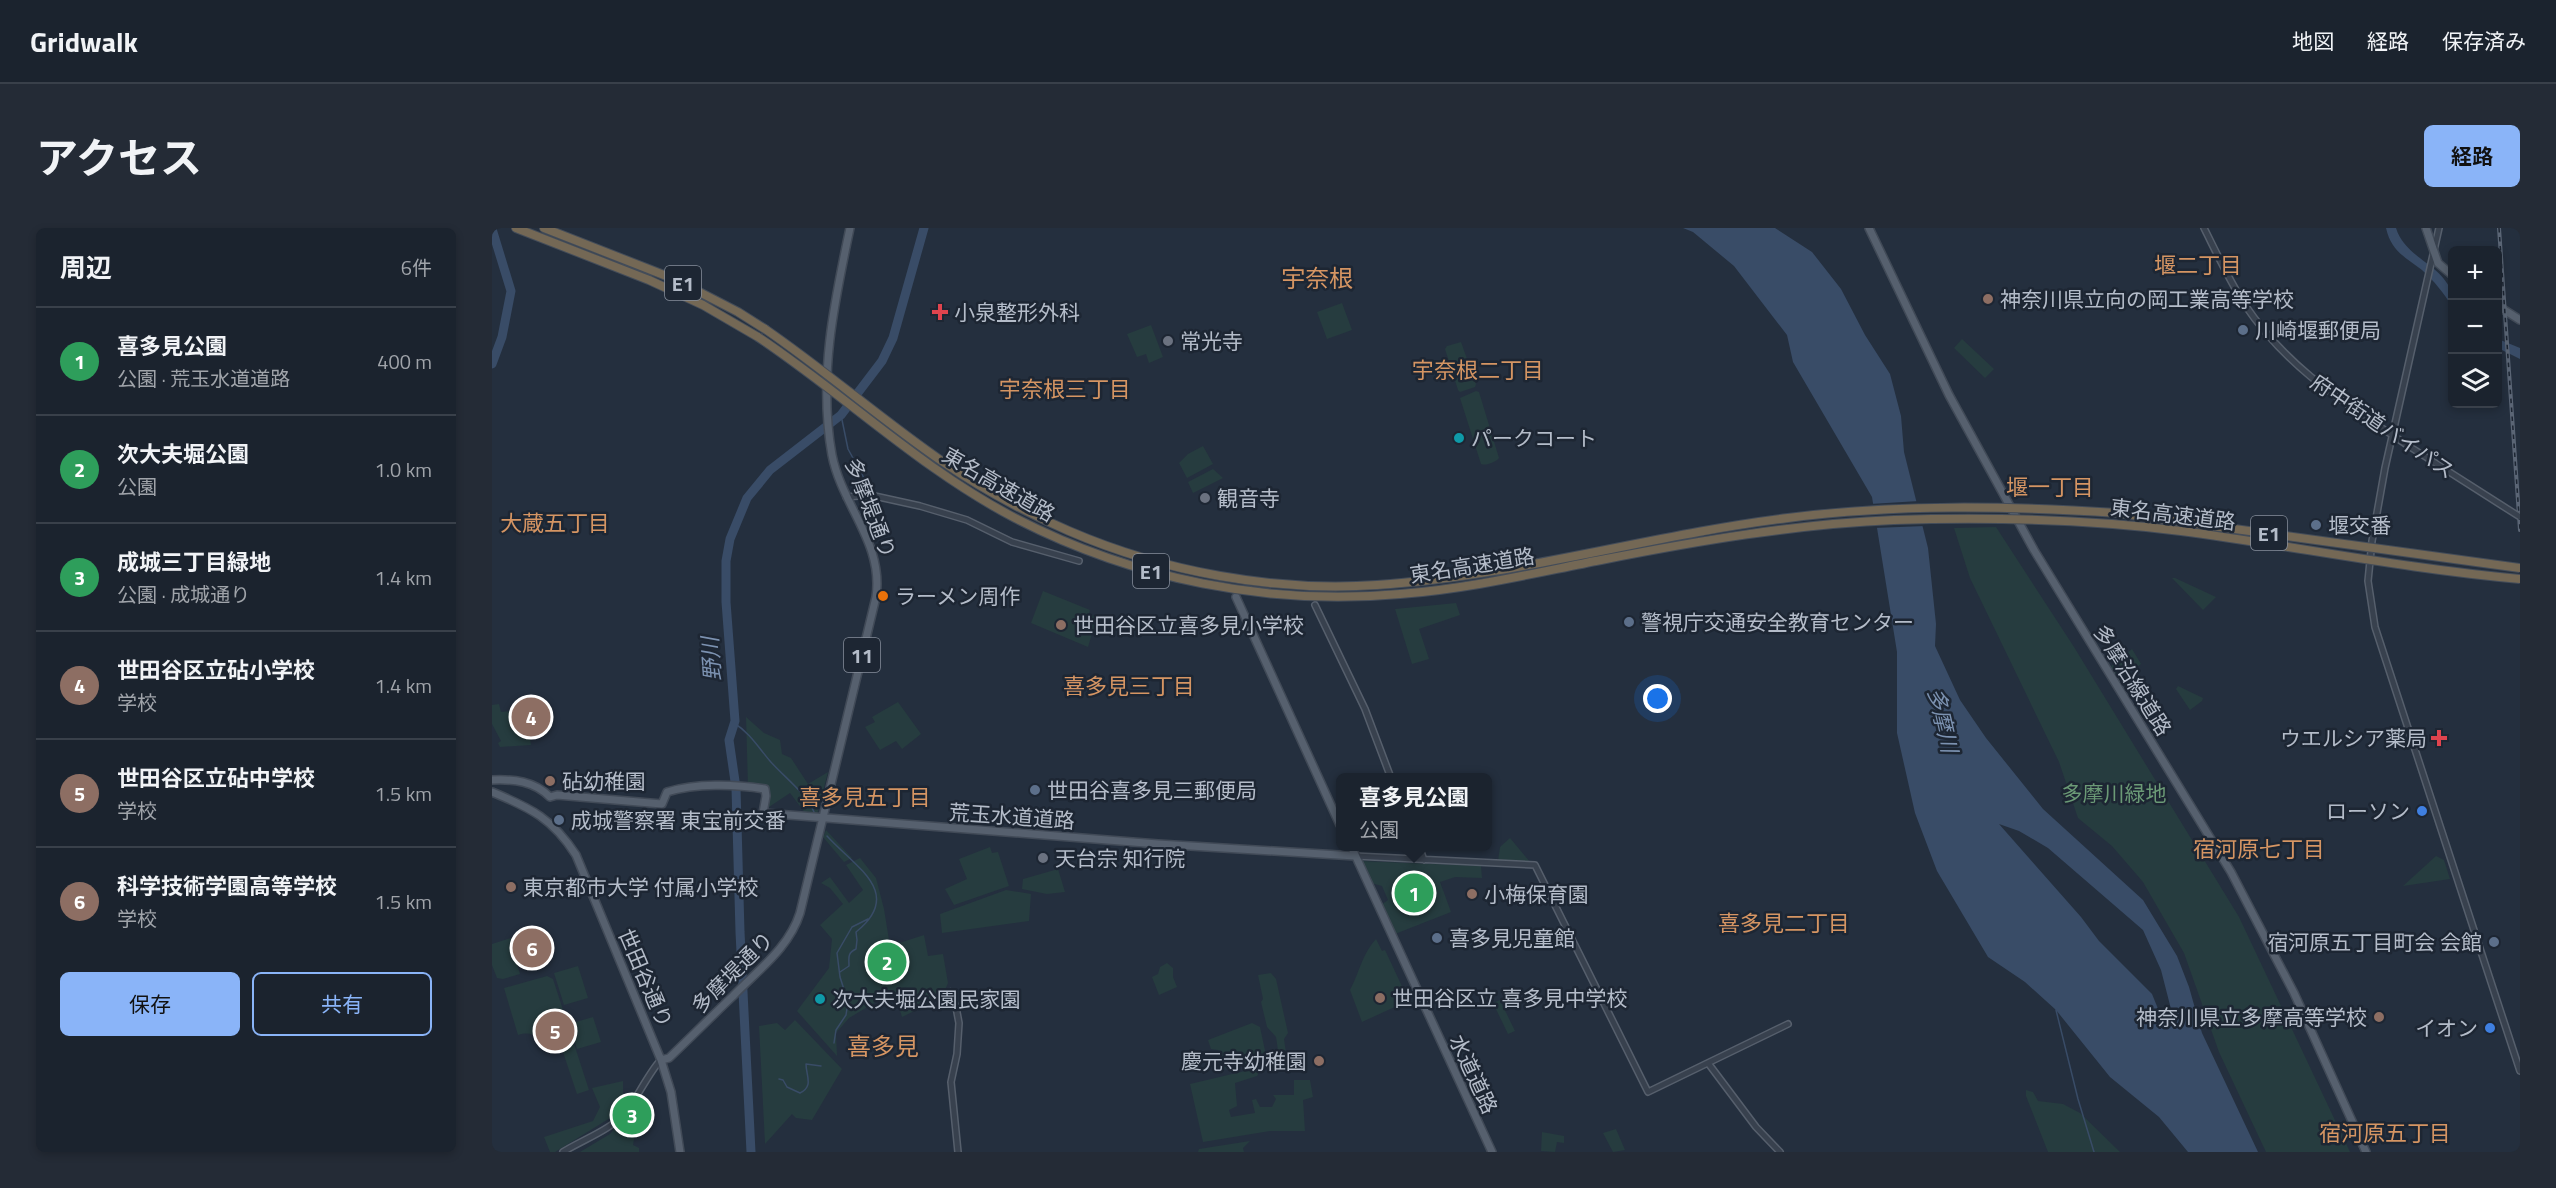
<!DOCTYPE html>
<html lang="ja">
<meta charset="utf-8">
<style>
:root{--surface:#1b232e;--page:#242b36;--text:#f1f3f6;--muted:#a0a4aa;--line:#39404a;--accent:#8ab4f8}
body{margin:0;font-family:"Titillium Web","Noto Sans JP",sans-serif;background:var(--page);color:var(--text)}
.controls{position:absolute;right:18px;top:18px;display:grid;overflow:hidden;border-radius:9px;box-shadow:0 3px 9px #0003}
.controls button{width:54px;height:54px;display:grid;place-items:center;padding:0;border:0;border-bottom:2px solid var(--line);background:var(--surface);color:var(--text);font:30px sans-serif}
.you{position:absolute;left:1166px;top:471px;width:21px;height:21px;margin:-15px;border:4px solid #fff;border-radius:50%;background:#1a73e8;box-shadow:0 0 0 9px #1a73e833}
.badge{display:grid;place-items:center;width:39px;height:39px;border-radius:50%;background:var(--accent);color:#fff;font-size:20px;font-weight:700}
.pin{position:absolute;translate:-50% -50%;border:3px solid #fff;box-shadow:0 2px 6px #0006}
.popup{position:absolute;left:844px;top:545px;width:156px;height:78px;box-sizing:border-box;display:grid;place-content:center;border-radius:9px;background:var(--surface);filter:drop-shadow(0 2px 4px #0005);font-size:20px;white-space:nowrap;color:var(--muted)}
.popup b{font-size:22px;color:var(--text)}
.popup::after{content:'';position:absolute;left:50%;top:100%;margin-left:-12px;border:12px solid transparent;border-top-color:var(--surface)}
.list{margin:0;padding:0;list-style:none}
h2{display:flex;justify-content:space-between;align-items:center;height:78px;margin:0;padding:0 24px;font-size:26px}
h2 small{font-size:20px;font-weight:400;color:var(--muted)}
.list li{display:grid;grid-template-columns:39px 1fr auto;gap:18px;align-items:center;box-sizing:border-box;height:108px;padding:0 24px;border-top:2px solid var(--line)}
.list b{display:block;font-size:22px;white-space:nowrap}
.list p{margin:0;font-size:20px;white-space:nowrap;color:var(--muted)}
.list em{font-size:20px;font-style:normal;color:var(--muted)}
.actions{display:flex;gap:12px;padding:18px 24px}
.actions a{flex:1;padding:14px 0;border:2px solid var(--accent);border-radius:9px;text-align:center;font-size:21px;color:var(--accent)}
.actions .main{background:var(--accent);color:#111}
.icon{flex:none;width:33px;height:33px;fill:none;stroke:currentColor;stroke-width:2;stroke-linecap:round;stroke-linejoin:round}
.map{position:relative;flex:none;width:2028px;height:924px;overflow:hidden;border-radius:9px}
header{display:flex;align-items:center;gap:36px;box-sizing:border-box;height:84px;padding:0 30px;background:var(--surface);border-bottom:2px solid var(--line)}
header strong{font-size:28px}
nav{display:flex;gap:33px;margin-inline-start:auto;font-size:21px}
.intro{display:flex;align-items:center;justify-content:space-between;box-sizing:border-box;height:144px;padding:0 36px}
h1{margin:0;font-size:42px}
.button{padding:15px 27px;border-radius:9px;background:var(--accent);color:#111;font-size:21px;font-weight:700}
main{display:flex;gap:36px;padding:0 36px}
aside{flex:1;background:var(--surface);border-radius:9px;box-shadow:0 3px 9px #0003}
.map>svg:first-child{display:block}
.green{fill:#263c3f}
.water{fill:#394c67;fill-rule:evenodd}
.pier{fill:#242f3e}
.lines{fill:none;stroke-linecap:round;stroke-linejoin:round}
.stream{stroke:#394c67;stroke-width:1.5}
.river{stroke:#394c67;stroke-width:9}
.minor-casing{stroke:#565f6c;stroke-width:8}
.major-casing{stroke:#414a57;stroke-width:10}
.highway-casing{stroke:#434c59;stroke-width:10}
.minor{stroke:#38414e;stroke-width:5}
.major{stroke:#56606e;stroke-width:7}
.highway{stroke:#746855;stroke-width:8}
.rail-casing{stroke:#5a6575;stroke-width:4}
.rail{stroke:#1d2633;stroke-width:1.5;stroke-dasharray:4.5;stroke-linecap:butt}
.minor-bridge-casing{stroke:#565f6c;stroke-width:8;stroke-linecap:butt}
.highway-bridge-casing{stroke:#434c59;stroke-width:10;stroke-linecap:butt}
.minor-bridge{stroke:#38414e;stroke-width:5}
.highway-bridge{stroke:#746855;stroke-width:8}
.education-dot{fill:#8d6e63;stroke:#1d2633;stroke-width:2}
.health-dot{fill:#e0444e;stroke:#1d2633;stroke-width:2}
.service-dot{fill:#5c6f8a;stroke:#1d2633;stroke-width:2}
.worship-dot{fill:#6b7280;stroke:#1d2633;stroke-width:2}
.culture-dot{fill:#0f9aa8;stroke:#1d2633;stroke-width:2}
.food-dot{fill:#e8710a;stroke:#1d2633;stroke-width:2}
.shop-dot{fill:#3f7fe0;stroke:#1d2633;stroke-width:2}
.labels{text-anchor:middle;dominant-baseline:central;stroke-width:5;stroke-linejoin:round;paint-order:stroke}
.shield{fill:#1d2633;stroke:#878f9c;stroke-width:1.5}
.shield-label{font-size:20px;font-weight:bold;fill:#b4bcc9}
.poi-label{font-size:21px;fill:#b4bcc9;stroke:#1d2633;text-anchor:start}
.street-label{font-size:21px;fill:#b4bcc9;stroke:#1d2633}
.park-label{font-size:21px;fill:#6b9a76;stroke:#1d2633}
.neighbourhood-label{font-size:22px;fill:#d59563;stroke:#1d2633}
.water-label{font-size:22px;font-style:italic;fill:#7c92b1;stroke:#1d2633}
.quarter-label{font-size:24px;fill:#d59563;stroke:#1d2633}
</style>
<header>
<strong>Gridwalk</strong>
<nav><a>地図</a><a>経路</a><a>保存済み</a></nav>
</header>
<div class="intro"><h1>アクセス</h1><a class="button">経路</a></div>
<main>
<aside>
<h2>周辺<small>6件</small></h2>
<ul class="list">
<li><span class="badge" style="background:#2e9e5b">1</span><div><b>喜多見公園</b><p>公園 · 荒玉水道道路</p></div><em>400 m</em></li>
<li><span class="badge" style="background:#2e9e5b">2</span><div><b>次大夫堀公園</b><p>公園</p></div><em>1.0 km</em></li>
<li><span class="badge" style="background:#2e9e5b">3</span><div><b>成城三丁目緑地</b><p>公園 · 成城通り</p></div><em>1.4 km</em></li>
<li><span class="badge" style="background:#8d6e63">4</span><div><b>世田谷区立砧小学校</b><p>学校</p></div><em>1.4 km</em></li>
<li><span class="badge" style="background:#8d6e63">5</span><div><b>世田谷区立砧中学校</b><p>学校</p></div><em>1.5 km</em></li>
<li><span class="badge" style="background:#8d6e63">6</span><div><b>科学技術学園高等学校</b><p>学校</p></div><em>1.5 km</em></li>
</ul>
<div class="actions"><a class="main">保存</a><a>共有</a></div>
</aside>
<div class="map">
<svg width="2028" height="924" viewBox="0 0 2028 924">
<rect width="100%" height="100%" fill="#242f3e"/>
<path class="green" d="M850,75L860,102L835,111L825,84Z
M659,97L671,129L657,135L654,126L645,129L635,106Z
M1470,111L1502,141L1493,150L1462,120Z
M969,114L984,156L983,159L968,164L966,162L953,121L955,118Z
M984,163L987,164L1007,230C1004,234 994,238 989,236L968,170Z
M711,218L721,236L695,250L687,235L696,226Z
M721,241L731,250L701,265L696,254Z
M1504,299L1582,419L1747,689L1858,924H1774L1727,824L1692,725L1651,654L1620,618L1586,590L1567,534L1478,350L1462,300Z
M1680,350H1683L1724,369L1711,382Z
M551,363L598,382L597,386L605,389L596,419L539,395Z
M964,375L968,387L927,401L937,431L920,436L903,381Z
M1640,421L1649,436L1642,441L1640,438L1623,449L1617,440Z
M1686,458L1711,470L1710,473L1698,482L1684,461Z
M406,474L429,506L410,521L404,513L388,522L373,499L383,494L380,489Z
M7,476L9,484L41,480L40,492L36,496L39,517L8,519L6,515L9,513L0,496V477Z
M254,489L272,505L288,512L290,526L299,530L316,556L336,544L325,587L314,586L298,565L274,581L275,560L256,559Z
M334,602L360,630L352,634L331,609Z
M1018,610L1038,634L1006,633L1008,619Z
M498,619L500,625L506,624L517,658L462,677L453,661L475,651L467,631Z
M1944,628L1952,632L1958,651L1911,658Z
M368,630L384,650L392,681L398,718L432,707L436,728L451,726L456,755L453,762L447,771L410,789L402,763L357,790L344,805L345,828L305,783L337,740L340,711L328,697L351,676L338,660L329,655L338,649L357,675L371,662L354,637Z
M870,633L989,638L990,650L963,649L948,654L959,684L903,706L889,677L896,672L890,658L879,655Z
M566,641L573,664L555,666L530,661L531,651Z
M514,662L539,666L537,693L450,705L448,686Z
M19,710L25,715L28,724L22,726L28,746L11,751L5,750L0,737V716Z
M884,711L890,723L893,722L914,767L909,769L907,777L870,794L858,762C868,743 870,726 884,711Z
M675,735L681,740V749L685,759L667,767L660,749L666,746L668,739Z
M86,738L96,770L72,777L62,745Z
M779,745L784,751L796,805L792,811L795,832L790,835L787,829L784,809L775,799L769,774L771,771L766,747Z
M55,748L61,751L97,862L85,866L68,815L51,820C47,807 39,803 26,807L12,760Z
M1008,772L1023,803L1016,806L1001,775Z
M101,789L109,814L85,821L77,796Z
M303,792L350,841L320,892L304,890L300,886L273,916L267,798L285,795L293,802Z
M760,795L768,799L774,827L778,828L775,841H769L765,848L743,855L745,878L737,882L739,889L763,885L760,872L764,871L768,879H780L784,871L781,867H802V852H818L821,869L811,872L813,903H778L711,914L698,856L774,838V833L730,841L726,822L719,821L716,812Z
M131,853V882L63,924H58L52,909L101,893L108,879L100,860Z
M1534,862L1541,864L1546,873L1571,876L1588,885L1628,924H1556L1534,868Z
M150,868L141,917L147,920V924H88L118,906Z
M1124,901L1133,922L1121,924L1111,905Z
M1050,904L1072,908V915L1065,914L1063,924L1049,923Z
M758,913L751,920L752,924H706L707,921Z"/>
<path class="water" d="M1191,0H1283L1320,24L1349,61L1373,107L1398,146L1409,188L1412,224L1436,320L1444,396L1443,418L1468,472L1494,510L1551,581L1651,672L1685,728L1697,759L1710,805L1766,924H1696L1667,889L1618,849L1564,782L1533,754L1496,729L1445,643L1423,585L1405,505V424L1380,269L1301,134L1295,107L1242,38L1201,4ZM1507,596L1527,603L1556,620L1651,702L1669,742L1680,785L1673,798L1660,766L1607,713L1589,689Z
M1894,0H1904C1913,30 1950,36 1960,65C1962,68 1960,75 1960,79C1952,65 1942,53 1930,42C1913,29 1899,23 1894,0Z
M2006,111L2028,120V131L2006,120Z"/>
<path class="pier" d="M1427,273L1433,298L1382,300L1378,276Z"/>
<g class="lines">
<path class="stream" d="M349,187L356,221L378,261
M383,270L396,302
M242,495C258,505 266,519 278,533C292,549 314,565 322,584
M335,608C363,639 413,665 364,704L365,712
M348,744L357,738C357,730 355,725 364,721L365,712
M1564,782L1586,871L1602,924
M342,815L344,802L354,787L356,774L348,749L345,725L360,699L376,691
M287,851L291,852L295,859L308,865C322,858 314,848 314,836L329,838"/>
<path class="river" d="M0,1L19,63L10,109L0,136
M259,924L248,704L244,560L237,512L243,493L234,374V333L238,311L255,270L278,242L349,187L390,133L401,110L432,0"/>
<g class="minor-casing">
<path id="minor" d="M1712,0C1725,26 1737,52 1753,77C1796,141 1853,175 1915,217
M1947,0L1893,240L1880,313L1876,353L1883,399L2028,843
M354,269L378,267L428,278L475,292L520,314L587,333
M823,377L873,481L899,550
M927,618L932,632
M863,628L1043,637L1156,864L1296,796
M458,764L464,779L467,795L465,826L459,854L466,924
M1216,835L1264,899L1288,924
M71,924C92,911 119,902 135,883C144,871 161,838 169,832"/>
</g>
<g class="major-casing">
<path id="major" d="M1377,0L1457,167L1542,322L1739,644L1802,765L1874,924
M1934,0L1946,35L1960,47
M2006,78L2028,92
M744,369L848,597
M0,552C22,551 42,553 58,569L65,567L170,576L175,564C204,555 242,556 273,561L274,568L271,585L666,616L863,628
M0,564C39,580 61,591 84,627L169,832L179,864L188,924
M859,618L1000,924
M169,832L177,830C199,809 220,788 241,768C266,742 297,720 308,685L384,369C392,315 350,278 340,227C326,150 342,75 358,0"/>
</g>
<g class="highway-casing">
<path id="highway" d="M24,0L157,52L211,77L266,109
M52,0L182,51L246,84L273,101"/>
</g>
<use href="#minor" class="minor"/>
<use href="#major" class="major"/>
<use href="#highway" class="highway"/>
<g class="rail-casing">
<path id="rail" d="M2007,0L2028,302"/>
</g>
<use href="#rail" class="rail"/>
<g class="minor-bridge-casing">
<path id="minor-bridge" d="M1915,217L2028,289"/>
</g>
<g class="highway-bridge-casing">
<path id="highway-bridge" d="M273,101C334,143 390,192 451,234C490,261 533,284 577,303C672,344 782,364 885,357C1024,348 1158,307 1296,290C1405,276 1516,278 1625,285L2028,340
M266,109C353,167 429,241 523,290C641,351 776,378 908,366C976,361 1042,345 1109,332C1205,313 1304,296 1402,292C1498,289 1594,291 1689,303C1802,318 1914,341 2028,351"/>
</g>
<use href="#minor-bridge" class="minor-bridge"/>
<use href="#highway-bridge" class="highway-bridge"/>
</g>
<g class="education-dot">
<circle cx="1496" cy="71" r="6"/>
<circle cx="569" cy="397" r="6"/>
<circle cx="58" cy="553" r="6"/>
<circle cx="19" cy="659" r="6"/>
<circle cx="980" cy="666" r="6"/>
<circle cx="888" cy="770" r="6"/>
<circle cx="1887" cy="789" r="6"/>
<circle cx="827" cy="833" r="6"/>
</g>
<g class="health-dot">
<path d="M445 75h6v6h6v6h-6v6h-6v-6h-6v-6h6z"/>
<path d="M1944 501h6v6h6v6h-6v6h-6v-6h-6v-6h6z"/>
</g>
<g class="service-dot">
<circle cx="1751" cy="102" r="6"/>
<circle cx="1824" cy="297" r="6"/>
<circle cx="1137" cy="394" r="6"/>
<circle cx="543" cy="562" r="6"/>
<circle cx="67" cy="592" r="6"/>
<circle cx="945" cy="710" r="6"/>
<circle cx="2002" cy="714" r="6"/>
</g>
<g class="worship-dot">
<circle cx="676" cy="113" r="6"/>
<circle cx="713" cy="270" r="6"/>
<circle cx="551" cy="630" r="6"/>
</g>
<g class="culture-dot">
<circle cx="967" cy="210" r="6"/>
<circle cx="328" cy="771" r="6"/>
</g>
<circle class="food-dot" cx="391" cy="368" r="6"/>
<g class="shop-dot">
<circle cx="1930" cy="583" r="6"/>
<circle cx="1998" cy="800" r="6"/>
</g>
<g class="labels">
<g class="shield">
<rect x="173" y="38" width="36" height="34" rx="4.5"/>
<rect x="1759" y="288" width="36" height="34" rx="4.5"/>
<rect x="641" y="326" width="36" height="34" rx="4.5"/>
<rect x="352" y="410" width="36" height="34" rx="4.5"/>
</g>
<g class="shield-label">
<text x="191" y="55">E1</text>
<text x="1777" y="305">E1</text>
<text x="659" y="343">E1</text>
<text x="370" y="427">11</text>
</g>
<g class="poi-label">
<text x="1508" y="71">神奈川県立向の岡工業高等学校</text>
<text x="462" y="84">小泉整形外科</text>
<text x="1763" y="102">川崎堰郵便局</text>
<text x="688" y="113">常光寺</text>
<text x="979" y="210">パークコート</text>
<text x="725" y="270">観音寺</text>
<text x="1836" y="297">堰交番</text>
<text x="403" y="368">ラーメン周作</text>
<text x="1149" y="394">警視庁交通安全教育センター</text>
<text x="581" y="397">世田谷区立喜多見小学校</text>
<text x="1935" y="510" text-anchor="end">ウエルシア薬局</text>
<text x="70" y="553">砧幼稚園</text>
<text x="555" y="562">世田谷喜多見三郵便局</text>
<text x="1918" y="583" text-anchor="end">ローソン</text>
<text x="79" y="592">成城警察署 東宝前交番</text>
<text x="563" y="630">天台宗 知行院</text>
<text x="31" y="659">東京都市大学 付属小学校</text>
<text x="992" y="666">小梅保育園</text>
<text x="957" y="710">喜多見児童館</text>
<text x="1990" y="714" text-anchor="end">宿河原五丁目町会 会館</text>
<text x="900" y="770">世田谷区立 喜多見中学校</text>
<text x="340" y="771">次大夫堀公園民家園</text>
<text x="1875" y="789" text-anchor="end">神奈川県立多摩高等学校</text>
<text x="1986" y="800" text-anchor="end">イオン</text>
<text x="815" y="833" text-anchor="end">慶元寺幼稚園</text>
</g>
<g class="street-label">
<text transform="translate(1891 198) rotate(34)">府中街道バイパス</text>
<text transform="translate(507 256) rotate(30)">東名高速道路</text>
<text transform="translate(379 280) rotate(69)">多摩堤通り</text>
<text transform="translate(1681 286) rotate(7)">東名高速道路</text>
<text transform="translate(980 337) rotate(-9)">東名高速道路</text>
<text transform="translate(1641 452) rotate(58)">多摩沿線道路</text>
<text transform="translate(520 588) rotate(4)">荒玉水道道路</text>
<text transform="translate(240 744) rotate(-45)">多摩堤通り</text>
<text transform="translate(154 750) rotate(67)">世田谷通り</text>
<text transform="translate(982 846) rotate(65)">水道道路</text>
</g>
<g class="park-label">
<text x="1622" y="565">多摩川緑地</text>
</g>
<g class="neighbourhood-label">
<text x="1706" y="37">堰二丁目</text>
<text x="986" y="142">宇奈根二丁目</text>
<text x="573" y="161">宇奈根三丁目</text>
<text x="1558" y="259">堰一丁目</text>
<text x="63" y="295">大蔵五丁目</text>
<text x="637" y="458">喜多見三丁目</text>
<text x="373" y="569">喜多見五丁目</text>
<text x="1767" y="621">宿河原七丁目</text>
<text x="1292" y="695">喜多見二丁目</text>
<text x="1893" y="905">宿河原五丁目</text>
</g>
<g class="water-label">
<text transform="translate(219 431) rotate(-94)">野川</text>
<text transform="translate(1451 492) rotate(77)">多摩川</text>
</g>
<g class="quarter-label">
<text x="825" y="50">宇奈根</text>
<text x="391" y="818">喜多見</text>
</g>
</g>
</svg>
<div class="controls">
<button>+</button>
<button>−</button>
<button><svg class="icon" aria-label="layers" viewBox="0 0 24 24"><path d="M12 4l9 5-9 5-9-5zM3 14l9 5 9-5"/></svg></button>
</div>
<div class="you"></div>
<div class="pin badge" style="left:922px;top:665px;background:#2e9e5b">1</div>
<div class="popup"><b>喜多見公園</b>公園</div>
<div class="pin badge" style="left:395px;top:734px;background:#2e9e5b">2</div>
<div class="pin badge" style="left:140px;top:887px;background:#2e9e5b">3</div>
<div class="pin badge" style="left:39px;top:489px;background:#8d6e63">4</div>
<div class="pin badge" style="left:63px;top:803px;background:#8d6e63">5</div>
<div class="pin badge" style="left:40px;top:720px;background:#8d6e63">6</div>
</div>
</main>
